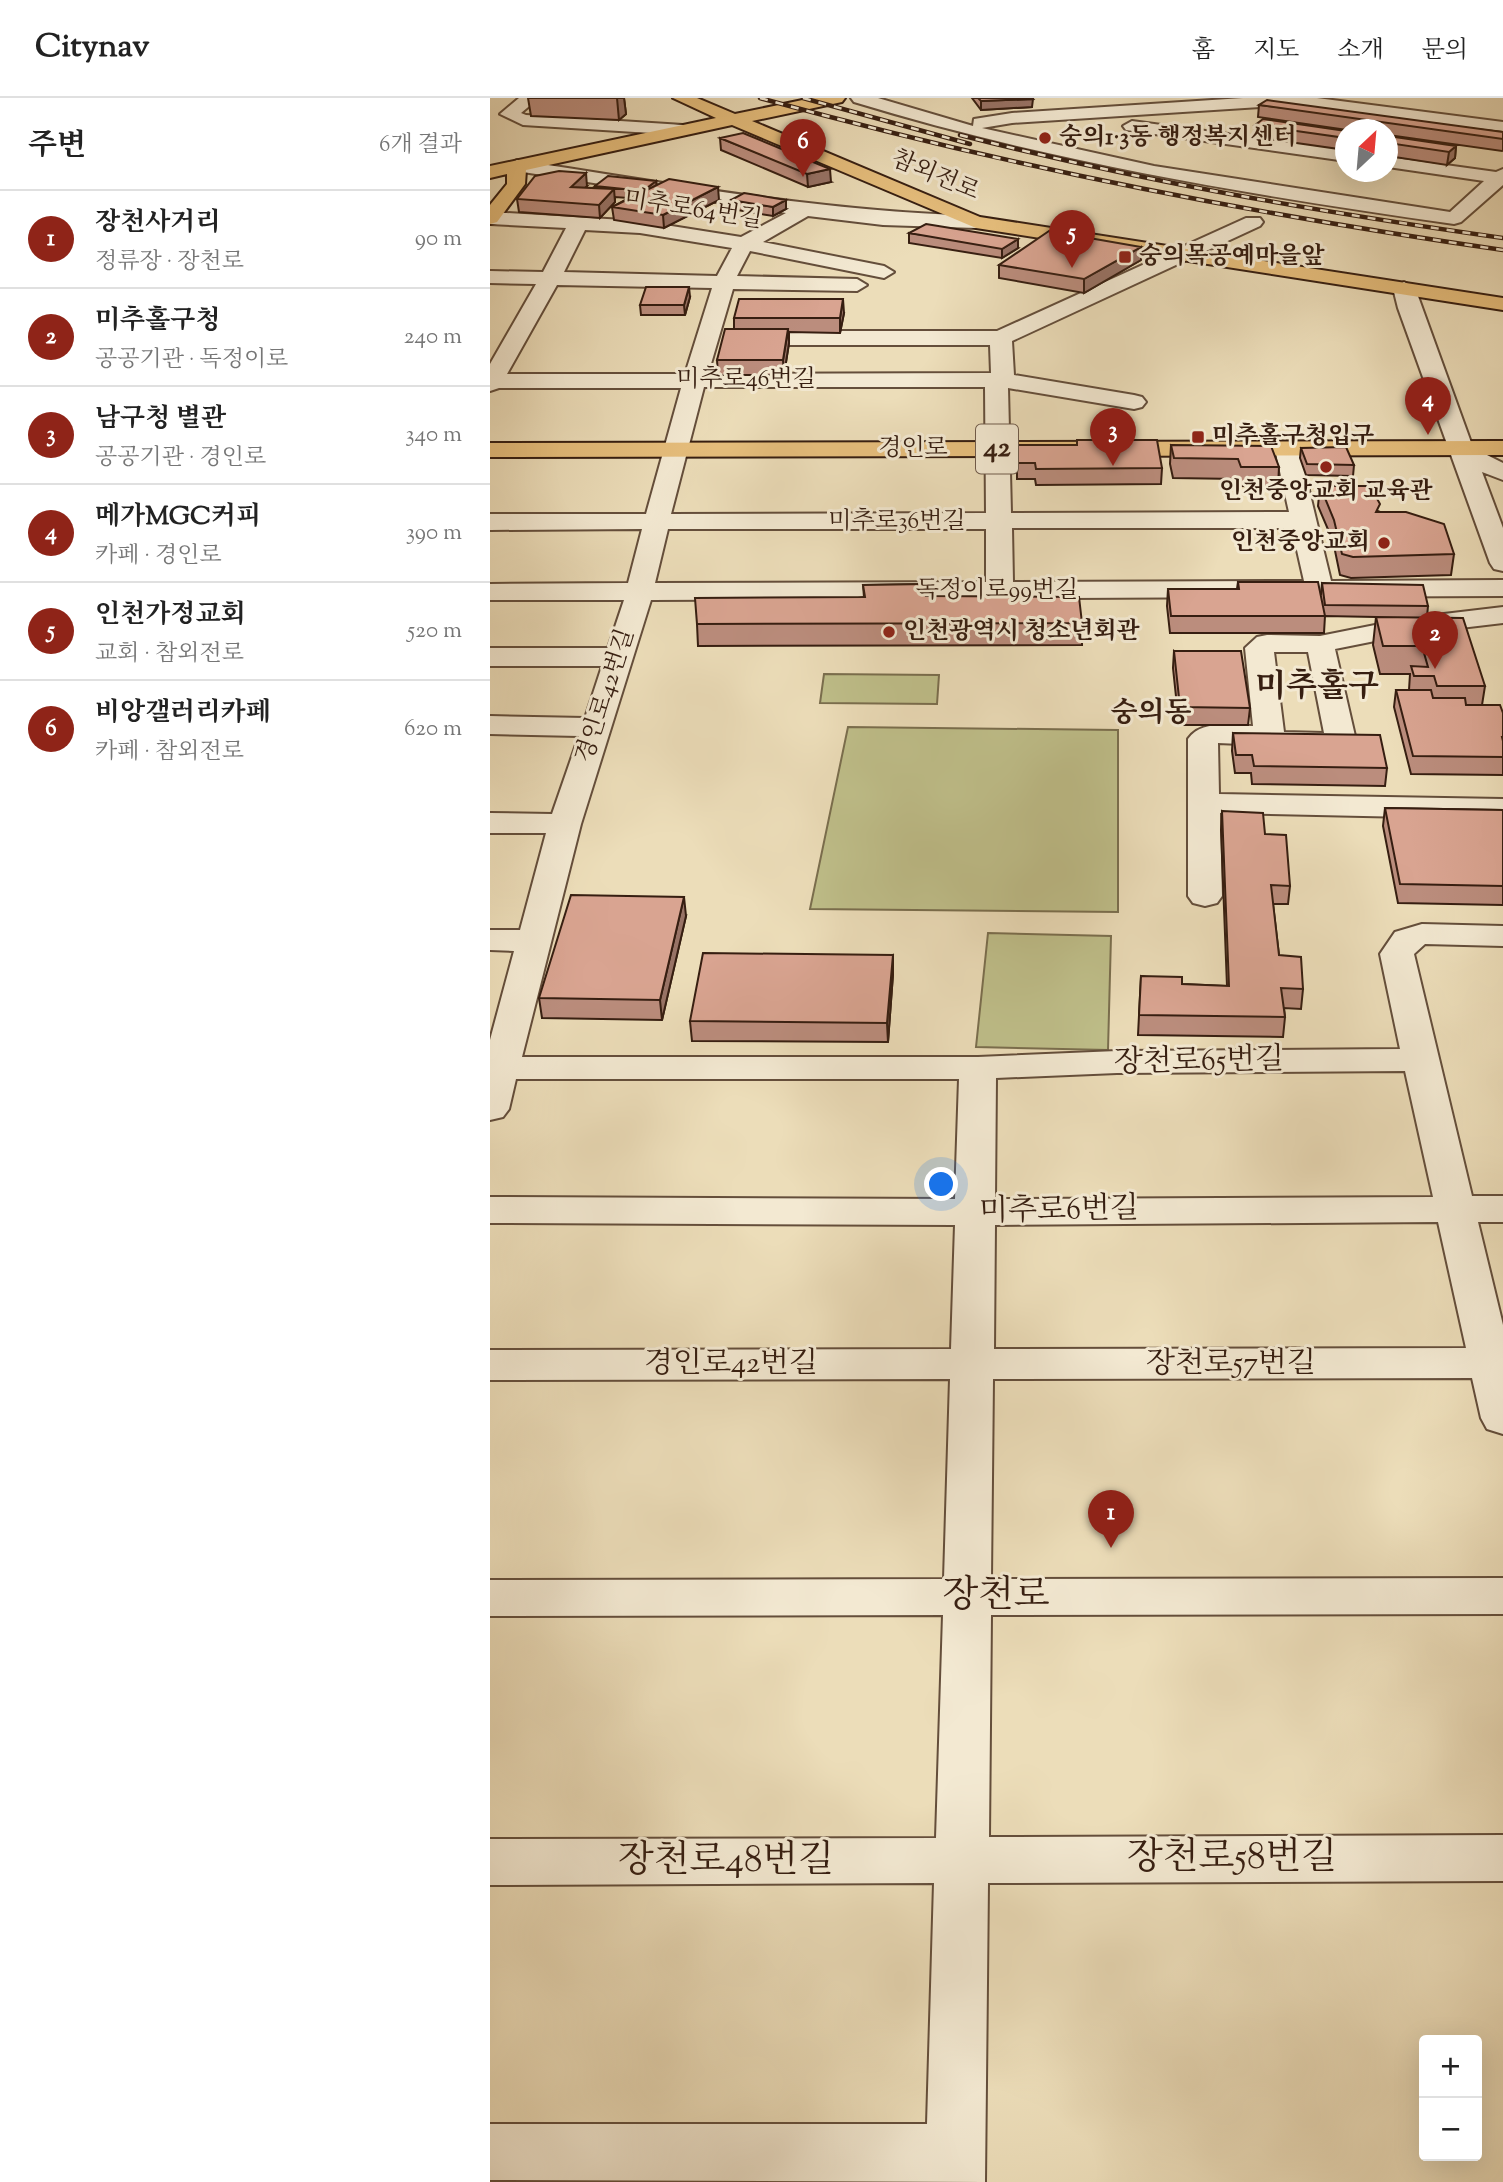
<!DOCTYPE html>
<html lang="ko">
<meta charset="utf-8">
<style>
:root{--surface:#fff;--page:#f2f2f2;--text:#222;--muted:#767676;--line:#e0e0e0;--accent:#8f2418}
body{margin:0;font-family:"Sorts Mill Goudy","Noto Serif KR",serif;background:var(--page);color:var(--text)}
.controls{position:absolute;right:21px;bottom:21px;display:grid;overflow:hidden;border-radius:7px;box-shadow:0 7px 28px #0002}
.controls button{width:63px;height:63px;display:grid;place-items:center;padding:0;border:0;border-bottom:2px solid var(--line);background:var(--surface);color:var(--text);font:35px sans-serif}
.compass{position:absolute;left:845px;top:21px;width:63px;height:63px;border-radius:50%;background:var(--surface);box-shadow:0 7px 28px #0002;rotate:26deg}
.you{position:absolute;left:452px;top:1087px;width:24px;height:24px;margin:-18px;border:5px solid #fff;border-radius:50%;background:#1a73e8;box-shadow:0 0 0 10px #1a73e833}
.badge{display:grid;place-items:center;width:46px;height:46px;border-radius:50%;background:var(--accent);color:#fff;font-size:23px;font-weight:700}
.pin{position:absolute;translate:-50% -58px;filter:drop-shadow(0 2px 4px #0008)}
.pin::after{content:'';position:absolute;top:37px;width:24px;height:21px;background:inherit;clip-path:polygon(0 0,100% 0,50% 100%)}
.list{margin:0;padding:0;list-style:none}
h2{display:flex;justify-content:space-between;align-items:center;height:91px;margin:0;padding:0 28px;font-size:30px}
h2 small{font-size:23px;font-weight:400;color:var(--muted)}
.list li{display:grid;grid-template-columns:46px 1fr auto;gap:21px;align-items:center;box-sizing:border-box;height:98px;padding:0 28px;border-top:2px solid var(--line)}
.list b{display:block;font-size:26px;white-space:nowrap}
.list p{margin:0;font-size:23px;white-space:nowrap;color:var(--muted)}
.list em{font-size:23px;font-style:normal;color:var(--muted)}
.map{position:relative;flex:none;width:1013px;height:2084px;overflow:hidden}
header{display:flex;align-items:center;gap:42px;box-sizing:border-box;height:98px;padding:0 35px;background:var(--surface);border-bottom:2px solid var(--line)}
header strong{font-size:33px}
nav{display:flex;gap:38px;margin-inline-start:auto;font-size:24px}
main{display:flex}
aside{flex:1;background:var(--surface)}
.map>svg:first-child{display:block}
.green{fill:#bfbf8a;stroke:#7a6e4e;stroke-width:2}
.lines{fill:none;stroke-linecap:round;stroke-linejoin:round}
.minor-casing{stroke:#644e3b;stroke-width:4}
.major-casing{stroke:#361e11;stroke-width:4}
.minor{fill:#f3e9d2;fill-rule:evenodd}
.major{fill:#e6be7c;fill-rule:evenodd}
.rail-casing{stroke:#361e11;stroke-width:4.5}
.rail{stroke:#f3e9d2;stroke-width:2.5;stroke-dasharray:8;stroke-linecap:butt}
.wall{fill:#bb8d7d;stroke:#361e11;stroke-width:2}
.shaded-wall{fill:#987366;stroke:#361e11;stroke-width:2}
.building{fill:#d9a491;stroke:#361e11;stroke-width:2}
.poi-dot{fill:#8f2418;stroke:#f3e9d2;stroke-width:2.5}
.labels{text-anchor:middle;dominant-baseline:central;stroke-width:6;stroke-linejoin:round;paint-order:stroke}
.far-poi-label{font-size:24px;font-weight:bold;fill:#361e11;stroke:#f3e9d2;text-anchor:start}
.far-street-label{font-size:24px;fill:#361e11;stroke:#f3e9d2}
.shield{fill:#f3e9d2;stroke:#6f5b4b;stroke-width:2}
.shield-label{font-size:28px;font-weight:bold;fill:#361e11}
.far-quarter-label{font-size:28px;font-weight:bold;fill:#361e11;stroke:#f3e9d2}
.street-label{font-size:30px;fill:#361e11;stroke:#f3e9d2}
.far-district-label{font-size:32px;font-weight:bold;fill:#361e11;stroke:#f3e9d2}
.near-street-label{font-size:37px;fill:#361e11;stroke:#f3e9d2}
</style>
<header>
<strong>Citynav</strong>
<nav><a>홈</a><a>지도</a><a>소개</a><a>문의</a></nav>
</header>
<main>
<aside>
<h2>주변<small>6개 결과</small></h2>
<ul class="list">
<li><span class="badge">1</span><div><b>장천사거리</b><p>정류장 · 장천로</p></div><em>90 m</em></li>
<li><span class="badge">2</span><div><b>미추홀구청</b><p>공공기관 · 독정이로</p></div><em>240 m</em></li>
<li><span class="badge">3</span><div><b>남구청 별관</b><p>공공기관 · 경인로</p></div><em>340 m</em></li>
<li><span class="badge">4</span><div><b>메가MGC커피</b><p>카페 · 경인로</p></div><em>390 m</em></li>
<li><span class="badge">5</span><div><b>인천가정교회</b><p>교회 · 참외전로</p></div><em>520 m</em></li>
<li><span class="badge">6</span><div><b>비앙갤러리카페</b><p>카페 · 참외전로</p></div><em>620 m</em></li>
</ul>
</aside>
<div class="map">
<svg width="1013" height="2084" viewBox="0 0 1013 2084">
<rect width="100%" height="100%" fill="#ecddb9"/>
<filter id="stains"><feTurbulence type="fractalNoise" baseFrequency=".00286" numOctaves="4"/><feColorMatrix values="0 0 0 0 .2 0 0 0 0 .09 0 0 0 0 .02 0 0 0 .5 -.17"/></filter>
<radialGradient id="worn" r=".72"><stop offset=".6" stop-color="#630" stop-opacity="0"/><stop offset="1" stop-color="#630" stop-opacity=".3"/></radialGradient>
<path class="green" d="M334,576L449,577L447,606L330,605Z
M358,629L628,632V814L320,811Z
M498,835L621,838L618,952L486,949Z"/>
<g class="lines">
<g class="minor-casing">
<path id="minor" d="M29,0H49L31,15L36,17L193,27L202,32L193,37L33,27L10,16Z
M361,0H388L483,28L484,21L522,15L753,0H827L1013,24V34L802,7L522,25L492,30L664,68L960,114L994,83L898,69V59L1006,74L1013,71V87L971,124L964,126C761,97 560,64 364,4Z
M642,23L856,52V63L636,32L633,28Z
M27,62C180,86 331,113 486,118L496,124L486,130L393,127L318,118L273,144L394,168L404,174L394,180L260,153L247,178L367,181L377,187L367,193L243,191L218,276L501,275L500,247H248L237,240L248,233H507L756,120H770L773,124L770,128L522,243L524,277L644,297L652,299L656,304L652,309L644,311L518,290L521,415L799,414L785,351L788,346H806L809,351L841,483L1013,482V498L161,502L91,726L32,959H488L627,953L910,951L890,856L905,834L932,826L1013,828V848L935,846L924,856L982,1098H1013V1124H988L1013,1227V1336L997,1331L991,1320L982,1280L503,1281L501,1481L1013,1480V1516L501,1517L499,1739L1013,1737V1783L498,1785L495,2084L0,2082V2026H437L444,1785L0,1787V1741L446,1740L453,1517L0,1518V1482L454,1481L460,1281L0,1282V1252L461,1251L465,1127L0,1125V1099L465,1101L469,981H26L19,1011L13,1019L0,1022V942L24,853L0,852V832H30L56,735H0V715L62,716L89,638L0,636V618L95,620L112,568H0V550H118L134,502H0V486L138,485L152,431L0,432V416H156L191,290H9L0,293V266L46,186L0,185V173L53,174L76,130L0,126V114L150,123L251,139L296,115L20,72L18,68ZM95,132L150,135L242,150L227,178L74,174ZM67,187L222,190L195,276H17ZM214,289H495L496,415L181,416ZM522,430H802L814,483L523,484ZM178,431H496V484L165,485ZM915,973L943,1099L505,1101L506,980L627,975ZM948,1124L976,1250L504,1251L505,1127Z
M914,184L925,190L983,350L1013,365V382L992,374L1013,430V473L1004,471L1000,465L908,210L903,190Z
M1013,509V525L920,536L845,551L865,638L854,650L789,652L773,647L728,645L729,696L1013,701V721L730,715L732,798L727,805L715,808L703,805L698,798V641C712,621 741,628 763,628L755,550L767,539L777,537L830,538L920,520ZM784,554H818L834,635L794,634Z"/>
</g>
<g class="major-casing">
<path id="major" d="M183,0H207L245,16L322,0H355L352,4L262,23L490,119L1013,200V212L486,130L242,27L36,72L35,86L7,124L0,126V107L17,86V76L0,80V68L226,20Z
M1013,343V357L0,359V345Z"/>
</g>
<use href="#minor" class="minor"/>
<use href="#major" class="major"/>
<g class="rail-casing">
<path id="rail" d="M270,0C515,68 762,116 1013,152
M313,0L480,46
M470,37C649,83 830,114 1013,140"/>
</g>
<use href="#rail" class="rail"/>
</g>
<path class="wall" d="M38,0H134L136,16L129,22L41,18Z
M482,0H542V9L491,12Z
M769,7L1013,34V52L1012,53L898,37V32H857L768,19Z
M765,27L856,33V52L764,39Z
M898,38L966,48L965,60L957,67L898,58Z
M230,40L341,84L318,89L231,52Z
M166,83L167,87L229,102L174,130L124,122L122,109L139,100L125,99V104L110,120L29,114L27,101L97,88L95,90H105V88Z
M241,102L296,111L283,118L241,111Z
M419,135L528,150L512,160L419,145Z
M651,162L594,195L509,180V167Z
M200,199L195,217H151L150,207Z
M354,215L350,235L299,234V245L294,277H228L227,262L244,231V220Z
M527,347L672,370L671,386L546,387L545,381H527Z
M681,347L789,369L788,389L750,388L747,381L683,380L680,366Z
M811,350L864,367L863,378L816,377L810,360Z
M830,388L890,414L964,456L961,477L861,480L850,477L843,443L828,408Z
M748,484L831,496L832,485L938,508L937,519L995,588L992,607L1013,615V677L921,676L904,609L906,592H919L920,576H890L883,547L886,519L835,518L834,535H680L677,508L678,491H747Z
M437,486L438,498L592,525V547L208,548L207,526L374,499L373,487Z
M684,553L760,610L758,627H689L683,570Z
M743,635L897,670L895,688L762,686L761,675H745L742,653Z
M895,710L1013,712V807L908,805L893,728Z
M732,713L775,736L800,788L798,806H783L789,857L813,891L811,911L794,910L795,919L793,939L648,937L651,878L692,886L737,888L731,732Z
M196,818L172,922L52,920L49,900Z
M403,857V876L398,944L202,943L200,923Z"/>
<path class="shaded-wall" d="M127,0H134L136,16L129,22Z
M543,1L542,9L491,12V3Z
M966,48L965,60L957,67L959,54Z
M340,71L341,84L318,89L317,76Z
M96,75L97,88L83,102L81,89Z
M166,83L167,92L153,93Z
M228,89L229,102L174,130L173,117Z
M124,91L125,104L110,120L109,107Z
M296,102V111L283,118V109Z
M528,141V150L512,160V151Z
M651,149V162L594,195V181Z
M199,189L200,199L195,217L194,207Z
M353,201L354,215L350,235V220Z
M298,231L299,245L294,277L293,262Z
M194,799L196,818L172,922L170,902Z
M403,857V876L398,944L397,925Z"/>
<path class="building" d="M488,0H542L543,1L491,3Z
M777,2L1013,34V41L769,7Z
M773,21L856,33V40L765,27Z
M253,35L340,71L317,76L230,40Z
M898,38L966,48L959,54L898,45Z
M69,73L96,75L81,89L124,91L109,107L27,101L45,78Z
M118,78L166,83L153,93L105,88Z
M179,81L228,89L173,117L122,109Z
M254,95L296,102L283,109L241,102Z
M436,126L528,141L512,151L419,135Z
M559,133L651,149L594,181L509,167Z
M156,189H199L194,207H150Z
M249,201H353L350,220H244Z
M235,231H298L293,262H227Z
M587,342H667L672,370L546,371L545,365H528L527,347H587Z
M681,347L781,348L789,369H751L748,361L684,360Z
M856,349L864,367L817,366L811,350Z
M830,388H880L890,406L886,414H916L954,426L964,456L863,459L852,456L844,422Z
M748,484H828L835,518H681L678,491H749Z
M832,485L933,487L938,508L835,507Z
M437,486L436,498L589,499L592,525L207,526L205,500L375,499L373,487Z
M886,519L973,520L995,588H947L944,578H924L921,568L938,569L932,548H893Z
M684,553H751L760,610L690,609Z
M906,592H941L943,600H975L976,607H1010L1013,615V639H1012L1013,643V659L923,658Z
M743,635L890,637L897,670L764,668L762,657H746Z
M895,710L1013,712V788L910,786Z
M732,713L773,715L775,736L796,737L800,788L781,787L789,857L811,859L813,891L791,890L795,919L649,917L651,878L692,879V886L739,888Z
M81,797L194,799L170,902L49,900Z
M213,855L403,857L397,925L200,923Z"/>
<g class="poi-dot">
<circle cx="555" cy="40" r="7"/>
<rect x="628" y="152" width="14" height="14" rx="3.5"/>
<rect x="701" y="332" width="14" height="14" rx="3.5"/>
<circle cx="836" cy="369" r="7"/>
<circle cx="894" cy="445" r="7"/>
<circle cx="399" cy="534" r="7"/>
</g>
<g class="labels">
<g class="far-poi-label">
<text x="569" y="40">숭의1·3동 행정복지센터</text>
<text x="649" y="159">숭의목공예마을앞</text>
<text x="722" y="339">미추홀구청입구</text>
<text x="836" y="394" text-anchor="middle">인천중앙교회 교육관</text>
<text x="880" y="445" text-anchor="end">인천중앙교회</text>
<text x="413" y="534">인천광역시 청소년회관</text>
</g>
<g class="far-street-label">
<text transform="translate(445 78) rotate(23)">참외전로</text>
<text transform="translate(203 112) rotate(9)">미추로64번길</text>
<text x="256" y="282">미추로46번길</text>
<text x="423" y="351">경인로</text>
<text x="407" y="424">미추로36번길</text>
<text x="507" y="493">독정이로99번길</text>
<text transform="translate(116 598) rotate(-72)">경인로42번길</text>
</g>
<rect class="shield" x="486" y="326.5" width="42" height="49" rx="5"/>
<g class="shield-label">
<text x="507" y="351">42</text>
</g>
<g class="far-quarter-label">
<text x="661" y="616">숭의동</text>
</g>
<g class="street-label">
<text transform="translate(709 964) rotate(-1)">장천로65번길</text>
<text transform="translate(569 1113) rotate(-1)">미추로6번길</text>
<text x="241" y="1266">경인로42번길</text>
<text x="741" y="1266">장천로57번길</text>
</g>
<g class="far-district-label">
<text x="827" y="590">미추홀구</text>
</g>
<g class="near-street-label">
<text x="506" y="1499">장천로</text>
<text x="742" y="1761">장천로58번길</text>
<text x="236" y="1764">장천로48번길</text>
</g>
</g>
<rect width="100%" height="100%" filter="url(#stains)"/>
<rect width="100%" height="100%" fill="url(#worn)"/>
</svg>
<div class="controls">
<button>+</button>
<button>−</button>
</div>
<svg class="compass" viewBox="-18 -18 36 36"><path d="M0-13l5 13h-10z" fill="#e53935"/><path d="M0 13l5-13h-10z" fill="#767676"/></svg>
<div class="you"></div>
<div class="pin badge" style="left:621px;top:1450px">1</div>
<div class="pin badge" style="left:945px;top:571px">2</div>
<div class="pin badge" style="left:623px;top:368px">3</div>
<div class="pin badge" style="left:938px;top:337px">4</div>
<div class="pin badge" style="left:582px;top:170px">5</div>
<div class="pin badge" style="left:313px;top:79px">6</div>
</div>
</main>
